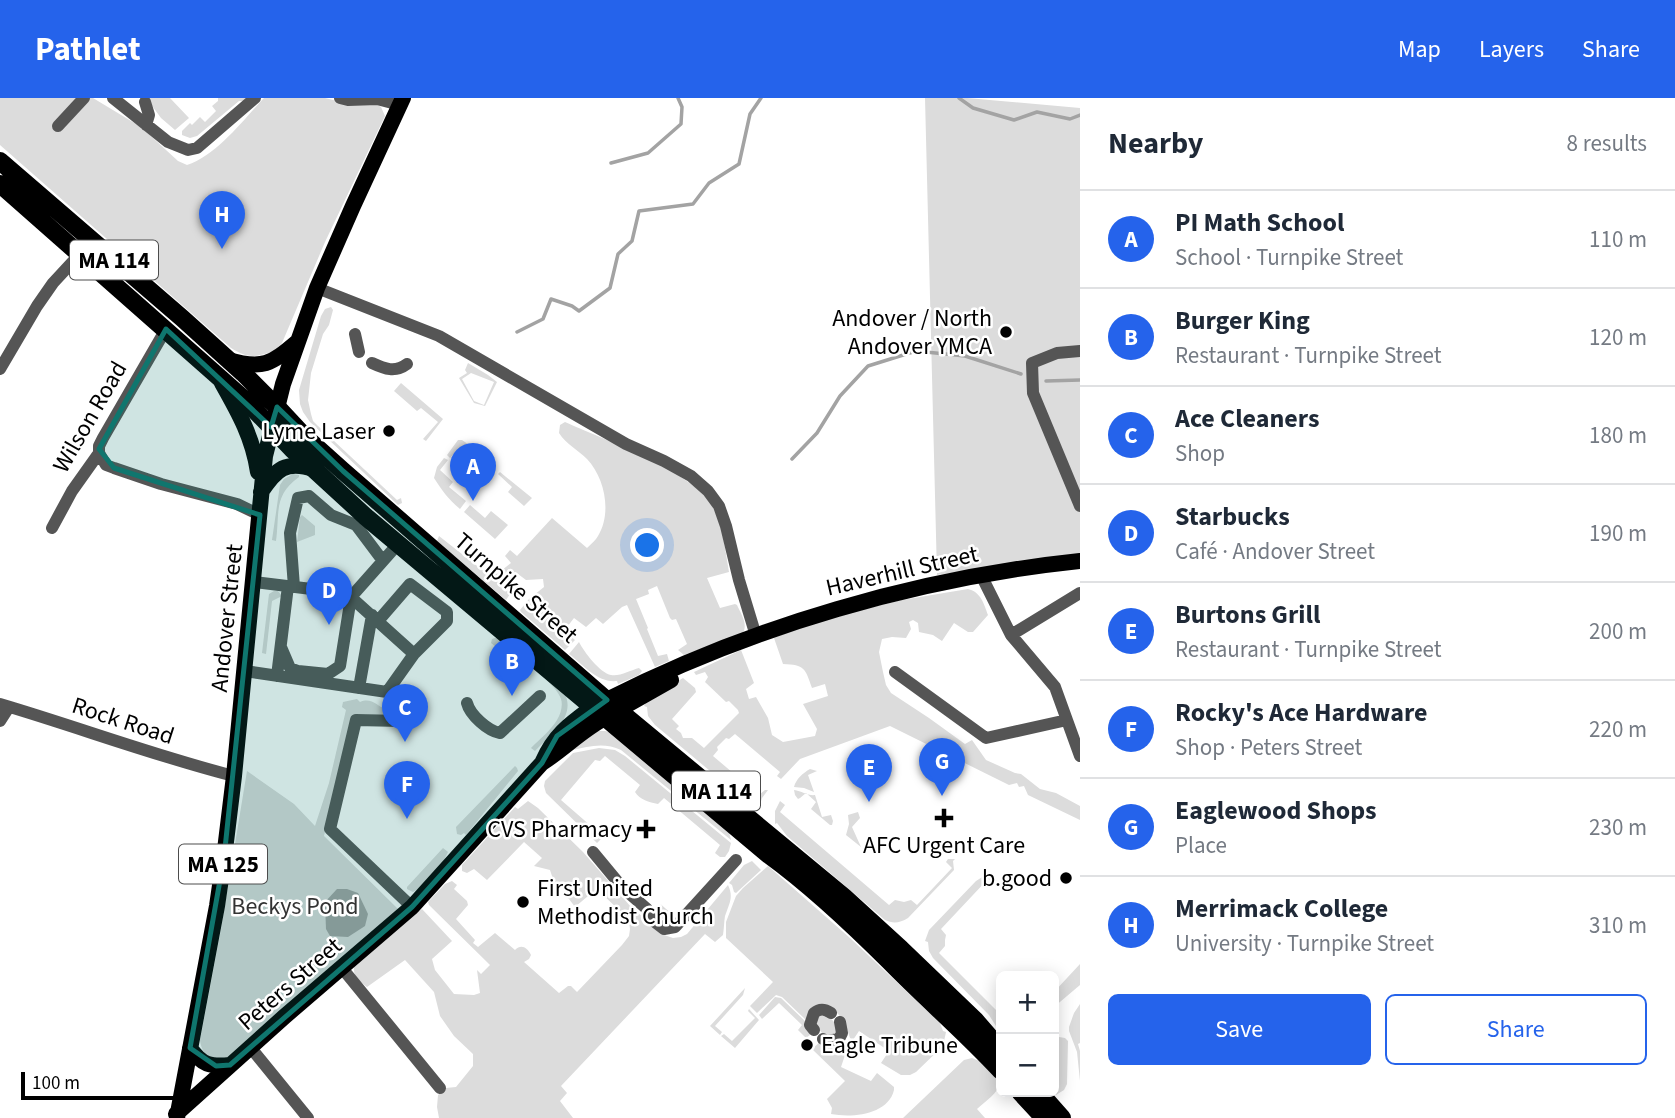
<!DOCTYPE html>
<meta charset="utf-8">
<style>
:root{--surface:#fff;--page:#f2f2f3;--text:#1f2937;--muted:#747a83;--line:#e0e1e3;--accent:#2563eb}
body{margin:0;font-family:"Source Sans 3",sans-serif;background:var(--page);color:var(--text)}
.controls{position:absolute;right:21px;bottom:21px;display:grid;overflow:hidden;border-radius:10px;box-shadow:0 4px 18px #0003}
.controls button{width:63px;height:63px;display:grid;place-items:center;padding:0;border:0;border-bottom:2px solid var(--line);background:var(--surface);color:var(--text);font:35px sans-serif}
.scale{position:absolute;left:21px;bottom:18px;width:168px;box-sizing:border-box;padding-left:7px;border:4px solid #000;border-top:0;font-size:19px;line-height:24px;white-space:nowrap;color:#000;-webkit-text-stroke:5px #fff;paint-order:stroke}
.you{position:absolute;left:648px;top:448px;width:24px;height:24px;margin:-18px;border:5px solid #fff;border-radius:50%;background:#1a73e8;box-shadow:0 0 0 10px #1a73e833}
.badge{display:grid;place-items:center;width:46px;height:46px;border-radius:50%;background:var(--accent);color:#fff;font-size:23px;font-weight:700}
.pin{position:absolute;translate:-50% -58px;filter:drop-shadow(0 2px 4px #0008)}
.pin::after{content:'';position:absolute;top:37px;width:24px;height:21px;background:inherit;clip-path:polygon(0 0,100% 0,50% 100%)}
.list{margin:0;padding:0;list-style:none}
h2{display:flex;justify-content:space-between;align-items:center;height:91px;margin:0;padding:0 28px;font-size:30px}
h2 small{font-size:23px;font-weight:400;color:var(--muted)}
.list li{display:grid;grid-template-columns:46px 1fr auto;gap:21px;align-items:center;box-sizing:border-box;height:98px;padding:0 28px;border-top:2px solid var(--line)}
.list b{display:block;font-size:26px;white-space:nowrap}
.list p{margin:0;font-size:23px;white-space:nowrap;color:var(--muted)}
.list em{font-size:23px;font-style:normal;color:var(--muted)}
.actions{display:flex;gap:14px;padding:21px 28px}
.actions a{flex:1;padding:16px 0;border:2px solid var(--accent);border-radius:10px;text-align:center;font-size:24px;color:var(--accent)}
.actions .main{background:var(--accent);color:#fff}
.map{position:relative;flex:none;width:1080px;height:1020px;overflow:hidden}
header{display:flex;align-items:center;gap:42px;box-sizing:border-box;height:98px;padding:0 35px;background:var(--accent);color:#fff}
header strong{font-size:33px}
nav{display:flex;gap:38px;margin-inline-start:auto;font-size:24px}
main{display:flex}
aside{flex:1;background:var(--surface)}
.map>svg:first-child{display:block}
.green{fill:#dcdcdc;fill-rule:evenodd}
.water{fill:#a3a3a3}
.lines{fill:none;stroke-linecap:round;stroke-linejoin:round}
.stream{stroke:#a3a3a3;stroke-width:3.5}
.minor-tunnel{stroke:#d9d9d9;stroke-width:12;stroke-dasharray:12 6;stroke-linecap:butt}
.minor{stroke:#555;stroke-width:12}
.major{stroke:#000;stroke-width:16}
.highway{stroke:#000;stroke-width:18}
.marked{fill:#0f766e;fill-opacity:0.2;stroke:#0f766e;stroke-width:5;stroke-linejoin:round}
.poi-dot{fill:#000;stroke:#fff;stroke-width:2.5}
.labels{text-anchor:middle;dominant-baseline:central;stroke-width:5;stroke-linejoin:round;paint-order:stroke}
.shield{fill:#fff;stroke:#4c4c4c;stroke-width:2}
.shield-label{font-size:23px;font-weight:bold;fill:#000}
.poi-label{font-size:24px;fill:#000;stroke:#fff;text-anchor:end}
.street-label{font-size:24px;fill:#000;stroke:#fff}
.park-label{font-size:24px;fill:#333;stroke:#fff}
</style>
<header>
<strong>Pathlet</strong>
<nav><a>Map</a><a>Layers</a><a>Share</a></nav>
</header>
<main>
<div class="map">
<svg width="1080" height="1020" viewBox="0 0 1080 1020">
<rect width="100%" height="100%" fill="#fff"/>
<path class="green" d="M0,0H93L141,29L178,63L187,67C217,57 243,22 264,0H325L353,7L376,6L381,9L385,18L325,144L282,245L276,252L269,257L268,255C252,260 246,259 231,250L0,47Z
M149,0H170L189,20L175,32L161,20L147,1Z
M218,0H247L244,3H239L197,38L190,40L182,37V33L190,25L192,27L200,19L205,24L216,13L212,8L218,3Z
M925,0H967L1080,10V457L937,477Z
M331,209L333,212L329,227L323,236L311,275L308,302L311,316L313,323L318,328L397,402L401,400L402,405L398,407L310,324L303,314L300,306L299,292L321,218L325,211Z
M468,265L488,277L497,284L485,308L474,305L459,280L467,275L465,272ZM471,275L494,284L484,307L474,303L462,281Z
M401,285L443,321L426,343L423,341L438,324L421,310L417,313L394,293Z
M565,324C600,340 693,374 711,406C723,426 725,451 729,474L707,480L720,510L735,506L737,507C741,516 749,527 742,536L684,557L678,552L687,546L676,521L672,522L670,520L657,488L648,492L649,496L636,501L648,530L647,531L658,558L667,556L669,563L655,569L627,507L622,509L603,526L596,520L586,529L574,520L564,533L575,542L565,552L521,514L520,512L529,501L544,489L543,481L526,482L518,476L510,486L514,490L506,502L438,444L437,443L439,438L486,475L491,472L497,476L511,465L505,458L510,452L517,458L552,420L587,450C591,446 596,442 598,438C612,415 605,380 587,361C578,352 566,346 559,335L560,327Z
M458,342H462L478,353L479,355L472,363L458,351L450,360L447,357Z
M444,360L448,362L440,372L453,384L449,389L466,403L460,411C448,401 441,391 434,380L437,369Z
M500,374L532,400L524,408L508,394L512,389L498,376Z
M293,376L299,377V379C273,398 280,414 276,443L272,442L280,387L284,381Z
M470,407L485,420L491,413L508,427L495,441L464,414Z
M302,417L315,428V437L297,444L300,419Z
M968,491C981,494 984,506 988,517L973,534H968L954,525L942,543L933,537L919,534L918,525L913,522L909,524L911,531L906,540L892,539L882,541L879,554L883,574L886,587L891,595L929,620L965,646L972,642L986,662L1015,675L1021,676L1040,691L1056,695L1080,708V722L1028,697L1024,688L1019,689L1017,685L1009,687L890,628L800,661L781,681L777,678L780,674L735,636L729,641L726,640L717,649L718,652L713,658L759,697L765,692H768L762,700L758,713L655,627L648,618L647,609L644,608L647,602L683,580L695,590L696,594L672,621L679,628L676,631L681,635L683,640H692L704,650L739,615L738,612L729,603L726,604L705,584L708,579L705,574L696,577L694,574L741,552L754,585L746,591L749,601L756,599L768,620L772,637L783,644L815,638L817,631L803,606L828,598L825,586L812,590C805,570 805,567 783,566L774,540L816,523L902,502Z
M274,493H278L282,498L272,503L266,556L262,555L269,496Z
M495,540H499L565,596C576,620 549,638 535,653L531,650C540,641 551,632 557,622C561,616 563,607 561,601C557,586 519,559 506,548L500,552L491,545L492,541Z
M579,544C584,554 600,575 611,577C619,579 631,572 639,570L642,573L639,577L618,586L617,583C597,585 584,567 569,556Z
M357,601L360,604C372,599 376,608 386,611C390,612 393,612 397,612L395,618L353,616L324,738L398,811L236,954C231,957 225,962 219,962C207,962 201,952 200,942L221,831L247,673L294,706L315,728L329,685L346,612L342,609L343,604Z
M597,633H605L613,635L729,734L731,742L621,652C605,644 589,648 572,652Z
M599,650L615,652L625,658L731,745L729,753L725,759H720L715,755L720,747L664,700L658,706C649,704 640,702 635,694L640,687L605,658L600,663L595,662L561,702L599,735L605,730L608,731V734L597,745L546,695L544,688L545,683L573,655Z
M515,668L517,670L518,673L466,737L464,735L461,737L457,736L456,729Z
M810,671L817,673L808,677L814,694L804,690L794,689C796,681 803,675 810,671Z
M794,692C802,693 808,698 815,697L822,719L831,717L833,723L832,727H830L811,711L816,704L806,695L800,700L798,701L795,697Z
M528,703L538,710L583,754L631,809L664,837L673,840L681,839L687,836L728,787C734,799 729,806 725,818C724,824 724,830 723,837L715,844L705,836L561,988L567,995L560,1003L573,1020H439L437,1009L438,997L446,990L456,989L473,968V956L454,938L440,918L434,894L405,862L367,889C361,884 354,880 354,872C353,856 408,821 422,811L452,843L432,861L435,872L454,896L474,897L480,895L477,872L481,876L490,867L429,807L428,804L445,786L452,783L457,787L454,791L467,803L468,807L456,821L475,842L473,845L478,849L495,835L515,852C521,846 527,849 531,857L529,861L524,864L559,895L568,888H571L577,894L622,847L629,838L630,831L629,824L624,817L598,792L588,798L575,809L569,801L563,797L567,791L559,784L555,787L550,772L534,768L542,760L524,744L487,782L474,771L467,775L462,773V767L515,709L518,711Z
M780,703L785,707L780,714L889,807L895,802L904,804L911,802L917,807L952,770L946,764L948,761H955L953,763L954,772L908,820C900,825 893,826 885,822L787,738L777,725L775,726V713Z
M858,714L860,720L852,729L861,749L846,737L849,726L848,717Z
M443,750L448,754L443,764L418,791L413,794L407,791V789Z
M752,763L761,772L736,795L734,794L732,787L729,785L744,767Z
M768,768L850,840L940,925L943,933L946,934L943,948L916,974L910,977H901L881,965L889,953L859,933L853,942L850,940C846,927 841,916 830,909L806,922L782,899L776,897L757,915L750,908L773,884L726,840V824L736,798L743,790Z
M987,776L988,779L998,783L995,786L988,781L941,831L946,837L945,842V848L939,855L1001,917V936L989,917L933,860L929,853L928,844L925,843L929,832L976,783Z
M1080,866V887L1054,909V894Z
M745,890L743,897L715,928L722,934L720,937L710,928Z
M775,899L781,900L806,924L810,937L806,940L798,932L802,927L779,905L762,921L759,917Z
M1080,906V945L1078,946L1080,953V983L1077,954L1069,933V929L1074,915Z
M749,911L759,922L735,950L721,938L724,936L732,943L755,920L748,913Z
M820,916C829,918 832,921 837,928V933L833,938L823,936L816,928V918Z
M1059,939L1065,940L1068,943L1067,986L1064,992L1056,997L1053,994L1054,941Z
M820,944L845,957L841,969L871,983L877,975L894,989V992C888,1017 852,1020 831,1016L832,1010L827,1001L845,983L812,951Z
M972,960L982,964L1001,984C997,996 986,1003 977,1011L985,1020H903L964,962Z"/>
<path class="water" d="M337,791H347L358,795L368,816L365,828L348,839L330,838L326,831L325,804Z"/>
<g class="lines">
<path class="stream" d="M959,0L973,10L1014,22L1037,14L1070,21L1080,17
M611,65L648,55L681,26L682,9L678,0
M517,234L543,221L551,201L572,208L579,213L610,190L618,156L632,143L639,113L693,106L709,85L739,66L750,16L761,0
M1046,283L1080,282
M792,361L817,335L840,298L868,268L916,253L965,258L1021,276"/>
<path class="minor-tunnel" d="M657,811L665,818"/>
<path class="minor" d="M113,0L168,44L188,52L197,50L255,0
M340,0L348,2L377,1L400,7
M145,4L149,17L146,27
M58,28L84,0
M317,190L439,238L626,346L664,363L691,378L708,393L719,408L726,428L739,482L756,538
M355,236L359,254
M1080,253L1057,255L1032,265L1033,295L1080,408
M372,265C385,271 395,275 407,266
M0,271L37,208L53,185L79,157
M99,355L106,367L114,370L161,386L237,406L260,417
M52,430L72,393L99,355V348L103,340L166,231
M981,477L1011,537L1055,589L1080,658
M294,489L290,435L298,400L309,398L331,417L356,427L383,463
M378,523L410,486L447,514V523L414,556
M1011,537L1080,495
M281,549L290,570L298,573L328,576L340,568L351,499L398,446
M245,573L387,594L414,556L354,502L344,495L254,484
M895,574L986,640L1067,622
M277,578L288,488
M359,590L372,517
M467,605C470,617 488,633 500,635L540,598
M0,606C78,629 155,658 234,678
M0,623L9,609
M593,754L622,789L647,811L651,821L664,831L675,829L736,762
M412,809L330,731L356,622L402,623L418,615
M342,870L440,990
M814,932L810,927L814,915C820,910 825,911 831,915
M823,941L827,943L839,941L842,935L840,924
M251,950L308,1020"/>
<path class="major" d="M228,262C263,272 271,266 297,244
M222,285C239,315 253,340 258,374
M261,394C276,371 286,362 314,371
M607,602C752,528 918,480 1080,463
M618,612L671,582
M543,663C555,636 570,626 593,609
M190,950C202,967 210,969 230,967
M176,1016L284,919L412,809L542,665C564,651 582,632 605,620
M177,1020L217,808L224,760L234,678L265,358L283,286L317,190L353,108L403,0"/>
<path class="highway" d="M0,63L182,220L243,275L277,309L304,338L343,373L618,612L844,799L901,851L975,922L1001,952
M0,86L246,303L292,351L366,419L769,757C813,789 852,826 890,864C926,901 966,935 1001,973
M1020,994L1044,1020
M1039,994L1062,1020"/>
</g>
<path class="marked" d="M166,231L271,329L277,309L343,373L607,602L557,638L542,665L412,809L230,967L216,968L190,950L224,760L260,417L114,370L99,351Z"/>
<g class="poi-dot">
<circle cx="1006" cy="234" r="7"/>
<circle cx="389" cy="333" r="7"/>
<path d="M940.5 709.5h7v7h7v7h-7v7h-7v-7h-7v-7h7z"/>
<path d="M642.5 720.5h7v7h7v7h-7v7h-7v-7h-7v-7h7z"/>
<circle cx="1066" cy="780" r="7"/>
<circle cx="523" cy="804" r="7"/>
<circle cx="807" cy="947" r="7"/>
</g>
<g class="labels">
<g class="shield">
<rect x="70" y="142.5" width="88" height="39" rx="5"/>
<rect x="672" y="673.5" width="88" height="39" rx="5"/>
<rect x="179" y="746.5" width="88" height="39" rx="5"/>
</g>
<g class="shield-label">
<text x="114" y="162">MA 114</text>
<text x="716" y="693">MA 114</text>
<text x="223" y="766">MA 125</text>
</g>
<g class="poi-label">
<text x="992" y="220">Andover / North<tspan x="992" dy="28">Andover YMCA</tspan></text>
<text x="375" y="333">Lyme Laser</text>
<text x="632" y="731">CVS Pharmacy</text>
<text x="944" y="747" text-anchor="middle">AFC Urgent Care</text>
<text x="1052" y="780">b.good</text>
<text x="537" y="790" text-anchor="start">First United<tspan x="537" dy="28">Methodist Church</tspan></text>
<text x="821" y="947" text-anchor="start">Eagle Tribune</text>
</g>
<g class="street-label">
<text transform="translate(90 319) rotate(-60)">Wilson Road</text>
<text transform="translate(902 473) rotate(-13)">Haverhill Street</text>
<text transform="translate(516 490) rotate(41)">Turnpike Street</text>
<text transform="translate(227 520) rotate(-84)">Andover Street</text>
<text transform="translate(123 623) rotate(18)">Rock Road</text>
<text transform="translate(290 886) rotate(-41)">Peters Street</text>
</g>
<g class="park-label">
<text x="295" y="808">Beckys Pond</text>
</g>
</g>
</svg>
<div class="controls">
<button>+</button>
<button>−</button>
</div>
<div class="scale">100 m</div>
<div class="you"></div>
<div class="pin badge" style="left:473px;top:403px">A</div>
<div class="pin badge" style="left:512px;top:598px">B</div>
<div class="pin badge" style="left:405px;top:644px">C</div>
<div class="pin badge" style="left:329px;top:527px">D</div>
<div class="pin badge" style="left:869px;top:704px">E</div>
<div class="pin badge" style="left:407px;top:721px">F</div>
<div class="pin badge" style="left:942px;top:698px">G</div>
<div class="pin badge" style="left:222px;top:151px">H</div>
</div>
<aside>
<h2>Nearby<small>8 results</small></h2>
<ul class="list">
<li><span class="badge">A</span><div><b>PI Math School</b><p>School · Turnpike Street</p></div><em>110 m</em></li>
<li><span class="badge">B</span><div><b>Burger King</b><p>Restaurant · Turnpike Street</p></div><em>120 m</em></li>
<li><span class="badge">C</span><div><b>Ace Cleaners</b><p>Shop</p></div><em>180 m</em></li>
<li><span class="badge">D</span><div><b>Starbucks</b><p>Café · Andover Street</p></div><em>190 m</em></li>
<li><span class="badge">E</span><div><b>Burtons Grill</b><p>Restaurant · Turnpike Street</p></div><em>200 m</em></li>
<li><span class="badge">F</span><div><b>Rocky's Ace Hardware</b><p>Shop · Peters Street</p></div><em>220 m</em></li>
<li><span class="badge">G</span><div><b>Eaglewood Shops</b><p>Place</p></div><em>230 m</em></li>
<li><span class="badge">H</span><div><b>Merrimack College</b><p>University · Turnpike Street</p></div><em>310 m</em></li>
</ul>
<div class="actions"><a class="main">Save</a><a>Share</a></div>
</aside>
</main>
